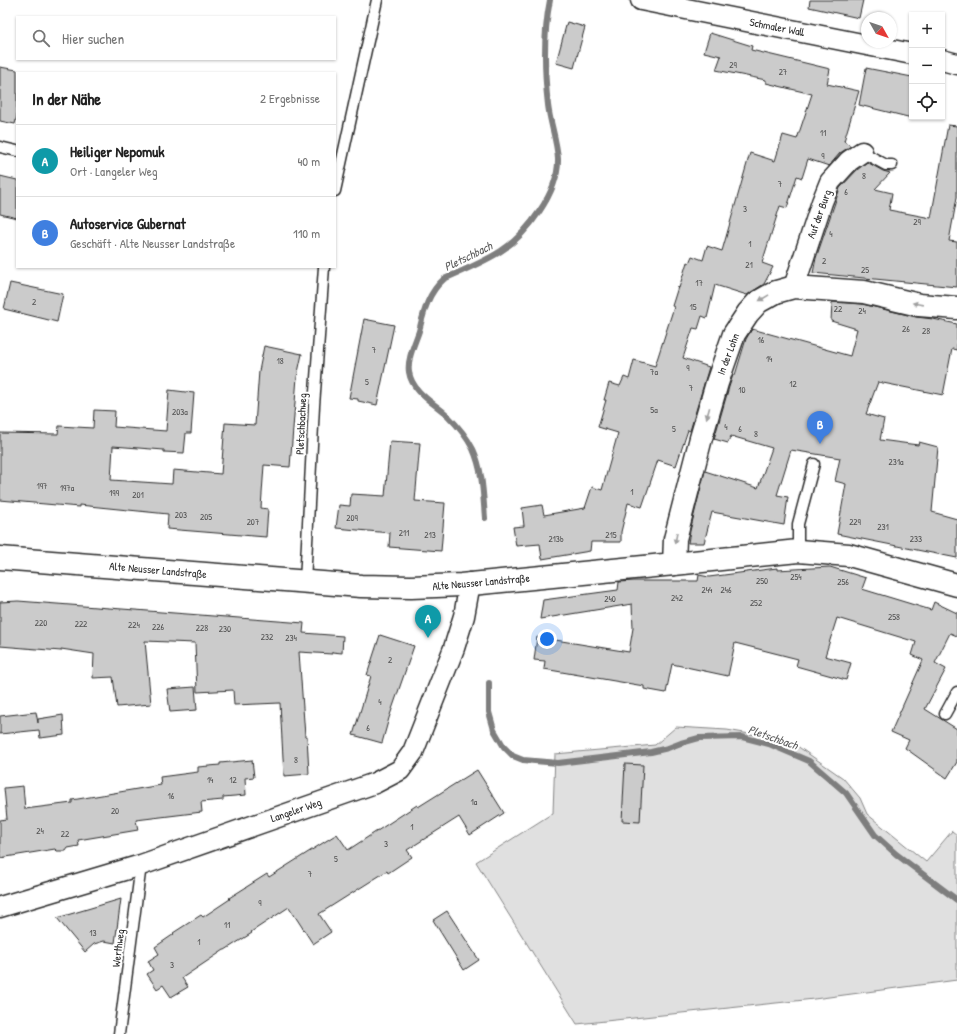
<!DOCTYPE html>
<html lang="de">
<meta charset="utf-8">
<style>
:root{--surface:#fff;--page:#f6f6f6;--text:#222;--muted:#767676;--line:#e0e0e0;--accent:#2b2b2b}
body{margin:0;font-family:"Patrick Hand",sans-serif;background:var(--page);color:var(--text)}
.controls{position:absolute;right:12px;top:12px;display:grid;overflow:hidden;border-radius:0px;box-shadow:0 1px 3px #0004}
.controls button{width:36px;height:36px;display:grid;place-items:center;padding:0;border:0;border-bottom:1px solid var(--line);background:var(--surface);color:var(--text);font:20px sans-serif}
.compass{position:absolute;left:861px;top:12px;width:36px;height:36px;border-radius:50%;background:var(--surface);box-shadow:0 1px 3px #0004;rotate:130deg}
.you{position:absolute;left:547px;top:639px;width:14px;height:14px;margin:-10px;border:3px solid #fff;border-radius:50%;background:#1a73e8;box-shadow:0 0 0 6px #1a73e833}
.badge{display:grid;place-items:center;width:26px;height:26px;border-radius:50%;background:var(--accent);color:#fff;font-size:13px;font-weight:700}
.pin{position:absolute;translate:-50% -33px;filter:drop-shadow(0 1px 2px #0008)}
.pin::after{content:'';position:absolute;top:21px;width:14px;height:12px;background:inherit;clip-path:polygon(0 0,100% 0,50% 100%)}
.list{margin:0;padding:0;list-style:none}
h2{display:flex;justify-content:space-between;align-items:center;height:52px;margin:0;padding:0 16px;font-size:17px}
h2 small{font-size:13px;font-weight:400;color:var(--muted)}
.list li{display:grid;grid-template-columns:26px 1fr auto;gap:12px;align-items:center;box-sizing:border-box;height:72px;padding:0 16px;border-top:1px solid var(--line)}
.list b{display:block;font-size:15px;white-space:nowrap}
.list p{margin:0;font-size:13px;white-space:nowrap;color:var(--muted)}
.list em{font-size:13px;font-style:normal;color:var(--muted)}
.icon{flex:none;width:22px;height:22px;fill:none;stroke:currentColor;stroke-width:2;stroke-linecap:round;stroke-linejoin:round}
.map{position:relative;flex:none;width:957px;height:1034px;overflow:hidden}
.search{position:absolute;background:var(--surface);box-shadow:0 1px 3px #0004;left:16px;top:16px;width:320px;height:44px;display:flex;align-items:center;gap:10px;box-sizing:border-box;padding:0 14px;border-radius:0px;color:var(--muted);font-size:15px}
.panel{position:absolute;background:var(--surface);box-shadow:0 1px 3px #0004;left:16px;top:72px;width:320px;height:196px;border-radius:0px}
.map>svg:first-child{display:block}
.green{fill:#e0e0e0;stroke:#868686}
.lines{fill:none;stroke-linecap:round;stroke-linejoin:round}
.stream{stroke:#7e7e7e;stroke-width:6}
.building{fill:#cbcbcb;stroke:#2b2b2b}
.service-casing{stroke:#2b2b2b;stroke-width:13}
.minor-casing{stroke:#2b2b2b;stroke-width:23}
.tertiary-casing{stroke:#2b2b2b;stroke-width:25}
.secondary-casing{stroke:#2b2b2b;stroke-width:25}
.service{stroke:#fff;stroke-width:10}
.minor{stroke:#fff;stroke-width:20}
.tertiary{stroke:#fff;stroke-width:22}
.secondary{stroke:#fff;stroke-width:22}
.oneway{fill:#a0a0a0}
.labels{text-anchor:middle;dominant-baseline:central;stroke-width:4;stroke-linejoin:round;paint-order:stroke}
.number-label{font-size:9px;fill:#535353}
.street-label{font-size:11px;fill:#2b2b2b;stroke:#fff}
.water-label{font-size:12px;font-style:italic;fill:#5c5c5c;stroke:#fff}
</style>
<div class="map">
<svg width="957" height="1034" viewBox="0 0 957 1034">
<rect width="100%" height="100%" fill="#fff"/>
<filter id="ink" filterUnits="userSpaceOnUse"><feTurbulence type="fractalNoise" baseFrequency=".025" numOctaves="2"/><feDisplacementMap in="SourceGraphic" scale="8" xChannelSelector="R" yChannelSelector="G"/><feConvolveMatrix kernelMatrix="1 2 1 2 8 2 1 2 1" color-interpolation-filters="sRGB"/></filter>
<g filter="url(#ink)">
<path class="green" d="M676,727L727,730L790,741L843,778L860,798L867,814L926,862L952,831L957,835V980L814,999L577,1024L476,862L553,813L555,754L655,745Z"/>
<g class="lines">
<path class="stream" d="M485,518C483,495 483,471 473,449C467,437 456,424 447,415C434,403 412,392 409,372C407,359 415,343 419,331C424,311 428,293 444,279C463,270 483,263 501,251C527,234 559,192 558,159C557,141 550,123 548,105C544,70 543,35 550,0
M489,683V712L494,730L504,747L513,756L523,760L558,763L651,752L668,748L681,743L699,738L742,737L769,744L809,761L846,793L875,835L896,854L957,900"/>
</g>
<path class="building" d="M810,0H863L859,18L809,7Z
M567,22L585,27L574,68L556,63Z
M710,33L752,46L751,50L830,69L827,84L859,91L844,141L851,146L840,153L829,166L808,159L802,178L797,176L787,208L780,206L762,263L773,267L764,284L747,295L715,285L707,318L702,316L698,329L693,328L683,358L709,367L690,431L688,430L676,466L658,460L642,507L628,503L621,532V542H591L590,551L542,559L540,544L516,546L513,527L524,526L522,508L542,505L544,515L585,508L592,487L602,490L618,433L598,427L606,400H604L609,383L620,386L624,377L629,379L634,360L655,366L674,307L672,306L678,287L679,288L687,262L689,263L692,256L703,260L707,246L722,251L750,153L775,161L783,135L797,139L812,94L766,83V80L716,70L721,56L704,52Z
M0,67L17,70V116L15,124L0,121Z
M866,68L912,77V118L859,105Z
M948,125L957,126V197L949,241L957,242V287L813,273L816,258L840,188L857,170L867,162L883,171L890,173L875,189L892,193L889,210L931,218Z
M0,176L17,180V218L0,214Z
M10,283L63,294L57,322L4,309Z
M832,302L862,304L916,317L933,319L957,324V350L952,349L943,395L878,382L866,414L884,419L880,440L918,445L919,442L938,447L932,512L957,519V558L837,534L846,484L835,481L840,458L791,450L777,495L788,497L784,525L712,512L704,543H688L690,531L705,471L758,488L772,448L731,436L728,443L714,439L729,387L733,375H735L746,339L752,329L850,356L857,329L831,321Z
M364,319L394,325L377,405L358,401V399L349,398Z
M264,346L302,354L297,377L290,467L264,465L261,508L268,509L266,537L167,529L168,514L79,505V507L0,500V433L58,434L59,426L93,428L94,410L115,411L114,427L166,431L169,390L194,393L191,433H186L184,453L164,452V450L113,446L111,480L172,484L173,470L221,474L225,423L255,425L259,371Z
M390,441L420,443L415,501L445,503L441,551L389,547L390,533L336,528L339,505L350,506L351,494L385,496Z
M830,567L866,578L862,589L931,610L934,602L957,613V636L950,633L935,663L946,669L925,709L957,729V762L947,778L905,748L909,740L891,732L923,660L912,655L916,642L837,618L825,656L851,663L846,680L796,666L798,659L735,643L728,676L672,664L666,693L644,689V686L544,669L545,661L534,660L537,637L629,652L633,628L632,604L540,619L543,600L618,590L619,582L634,581H698L699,575L709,577L777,568V570Z
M18,601L304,623L303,633L343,636L342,653L332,652V654L299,652L305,736H307L309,774L284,776L280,703L234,705L233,690L197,692L195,643L145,641L151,704L117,707L113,677L93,678L94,654L61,649V651L0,646V602Z
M380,635L414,646L389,718L382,743L353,735L371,676L367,675Z
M195,687L197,710L170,712L167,689Z
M36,712L38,723V719L63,715L64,735L40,738L39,730L0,734V716Z
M252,760L254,777L245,778L246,795L223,797V800L201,802L202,812L136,820L138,830L78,840L79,846L68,848L66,851H57L55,849L0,858V820L7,819L4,788L23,786L25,809L72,803V800L161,785L160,777L198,772V767L220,765V763Z
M625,764L643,765L640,822L622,821Z
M477,770L504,813L470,835L459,817L407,850L412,857L388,873L387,871L319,914L331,932L313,944L289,907L251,932L252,933L225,950H224L182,978L188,987L171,997L163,985L157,989L147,974L153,970L148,961L159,954L155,947L174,934L173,933L201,915L203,917L230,899L229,898L267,874L269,877L337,834L348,850L417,805L418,807Z
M121,899L115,943L104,941L94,944L85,952L57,918Z
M447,911L479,960L464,970L433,920Z"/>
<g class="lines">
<g class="service-casing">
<path id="service" d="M0,147L17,151
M862,152L886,165H892
M335,191L377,0
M798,551V524L814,464
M305,582L314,406L324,267
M945,714L957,692
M119,1034L141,865"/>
</g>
<g class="minor-casing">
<path id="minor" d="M641,0L912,54
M942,60L957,64
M794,287L822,202L830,182L849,161L862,152
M0,907L141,865L375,783L400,770L413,752L454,648L464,616L470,583"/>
</g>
<g class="tertiary-casing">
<path id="tertiary" d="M674,564L798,551L849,555L957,585"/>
</g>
<g class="secondary-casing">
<path id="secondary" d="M0,558L361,586L411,587L461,585L674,564L675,539L701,438L717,383L734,334L748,313L758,302L776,292L794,287L864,292L919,305L957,308"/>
</g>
<use href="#service" class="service"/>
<use href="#minor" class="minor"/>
<use href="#tertiary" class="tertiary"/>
<use href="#secondary" class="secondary"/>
</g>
<defs><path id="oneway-solid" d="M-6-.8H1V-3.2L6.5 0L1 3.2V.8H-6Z"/></defs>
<g class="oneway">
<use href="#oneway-solid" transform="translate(764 298) rotate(149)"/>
<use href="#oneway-solid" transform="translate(918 304) rotate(-170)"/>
<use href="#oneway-solid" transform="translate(708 413) rotate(106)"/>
<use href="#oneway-solid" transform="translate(676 538) rotate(101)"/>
</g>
</g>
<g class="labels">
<g class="number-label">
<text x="733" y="65">29</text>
<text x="783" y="72">27</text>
<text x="823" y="133">11</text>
<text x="823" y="156">9</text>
<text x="864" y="176">8</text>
<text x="780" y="184">7</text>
<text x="846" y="192">6</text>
<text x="745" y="209">3</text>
<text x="917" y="222">29</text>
<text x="831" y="234">4</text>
<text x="750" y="244">1</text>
<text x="824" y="261">2</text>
<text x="749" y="265">21</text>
<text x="865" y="270">25</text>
<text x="699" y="283">17</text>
<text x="34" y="302">2</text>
<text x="693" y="307">15</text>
<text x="838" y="309">22</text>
<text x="862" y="311">24</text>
<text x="906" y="329">26</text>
<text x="926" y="331">28</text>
<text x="761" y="340">16</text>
<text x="374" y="350">7</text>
<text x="769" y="359">14</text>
<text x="280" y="361">18</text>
<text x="688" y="368">9</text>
<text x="654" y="372">7a</text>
<text x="367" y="382">5</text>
<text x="793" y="384">12</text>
<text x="691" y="388">7</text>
<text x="742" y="390">10</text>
<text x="654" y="410">5a</text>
<text x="180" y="412">203a</text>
<text x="726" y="427">4</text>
<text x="674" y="429">5</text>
<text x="740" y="429">6</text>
<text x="756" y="434">8</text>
<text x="896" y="462">231a</text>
<text x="42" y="486">197</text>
<text x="67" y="488">197a</text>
<text x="632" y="492">1</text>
<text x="114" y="493">199</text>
<text x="138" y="495">201</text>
<text x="181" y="515">203</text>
<text x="206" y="517">205</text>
<text x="352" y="518">209</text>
<text x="253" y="522">207</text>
<text x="855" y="522">229</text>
<text x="883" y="527">231</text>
<text x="404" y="533">211</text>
<text x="430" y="535">213</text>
<text x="611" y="535">215</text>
<text x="556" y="539">213b</text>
<text x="916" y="539">233</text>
<text x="796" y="577">254</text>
<text x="762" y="581">250</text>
<text x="843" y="582">256</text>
<text x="707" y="590">244</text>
<text x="726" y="590">246</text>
<text x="677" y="598">242</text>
<text x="610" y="599">240</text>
<text x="756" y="603">252</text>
<text x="894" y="617">258</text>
<text x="41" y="623">220</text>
<text x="81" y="624">222</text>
<text x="134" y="625">224</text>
<text x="158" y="627">226</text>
<text x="202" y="628">228</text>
<text x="225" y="629">230</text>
<text x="267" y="637">232</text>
<text x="291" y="638">234</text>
<text x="390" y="660">2</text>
<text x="380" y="702">4</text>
<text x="368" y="728">6</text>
<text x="296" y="760">8</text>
<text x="210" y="780">14</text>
<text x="233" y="780">12</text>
<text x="171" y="796">16</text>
<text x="474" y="802">1a</text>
<text x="115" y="811">20</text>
<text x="412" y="827">1</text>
<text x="40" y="831">24</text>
<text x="65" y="834">22</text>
<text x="386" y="844">3</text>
<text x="336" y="859">5</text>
<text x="310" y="874">7</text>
<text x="260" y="903">9</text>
<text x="227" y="925">11</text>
<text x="93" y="933">13</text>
<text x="199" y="942">1</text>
<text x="172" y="965">3</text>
</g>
<g class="street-label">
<text transform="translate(777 27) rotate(11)">Schmaler Wall</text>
<text transform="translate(819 214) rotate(-70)">Auf der Burg</text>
<text transform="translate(728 354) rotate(-69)">In der Lohn</text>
<text transform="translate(301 424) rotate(-87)">Pletschbachweg</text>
<text transform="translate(158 570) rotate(5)">Alte Neusser Landstraße</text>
<text transform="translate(481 582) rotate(-5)">Alte Neusser Landstraße</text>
<text transform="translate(296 810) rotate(-19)">Langeler Weg</text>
<text transform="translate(118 948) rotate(-83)">Werthweg</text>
</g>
<g class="water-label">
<text transform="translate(468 256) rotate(-26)">Pletschbach</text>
<text transform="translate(773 737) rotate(19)">Pletschbach</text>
</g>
</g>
</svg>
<div class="controls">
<button>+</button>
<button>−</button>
<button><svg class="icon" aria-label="locate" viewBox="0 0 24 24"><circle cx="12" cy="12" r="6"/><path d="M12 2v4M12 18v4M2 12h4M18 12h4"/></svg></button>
</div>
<svg class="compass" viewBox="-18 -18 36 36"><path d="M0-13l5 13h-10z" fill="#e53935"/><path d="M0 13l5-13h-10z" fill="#767676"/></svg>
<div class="you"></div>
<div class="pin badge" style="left:428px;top:638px;background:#0f9aa8">A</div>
<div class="pin badge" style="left:820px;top:444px;background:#3f7fe0">B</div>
<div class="search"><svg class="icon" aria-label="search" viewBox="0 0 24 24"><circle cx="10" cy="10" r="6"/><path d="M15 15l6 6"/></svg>Hier suchen</div>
<section class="panel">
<h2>In der Nähe<small>2 Ergebnisse</small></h2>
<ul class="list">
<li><span class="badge" style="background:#0f9aa8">A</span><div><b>Heiliger Nepomuk</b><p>Ort · Langeler Weg</p></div><em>40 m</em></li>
<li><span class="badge" style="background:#3f7fe0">B</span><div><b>Autoservice Gubernat</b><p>Geschäft · Alte Neusser Landstraße</p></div><em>110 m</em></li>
</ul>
</section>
</div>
